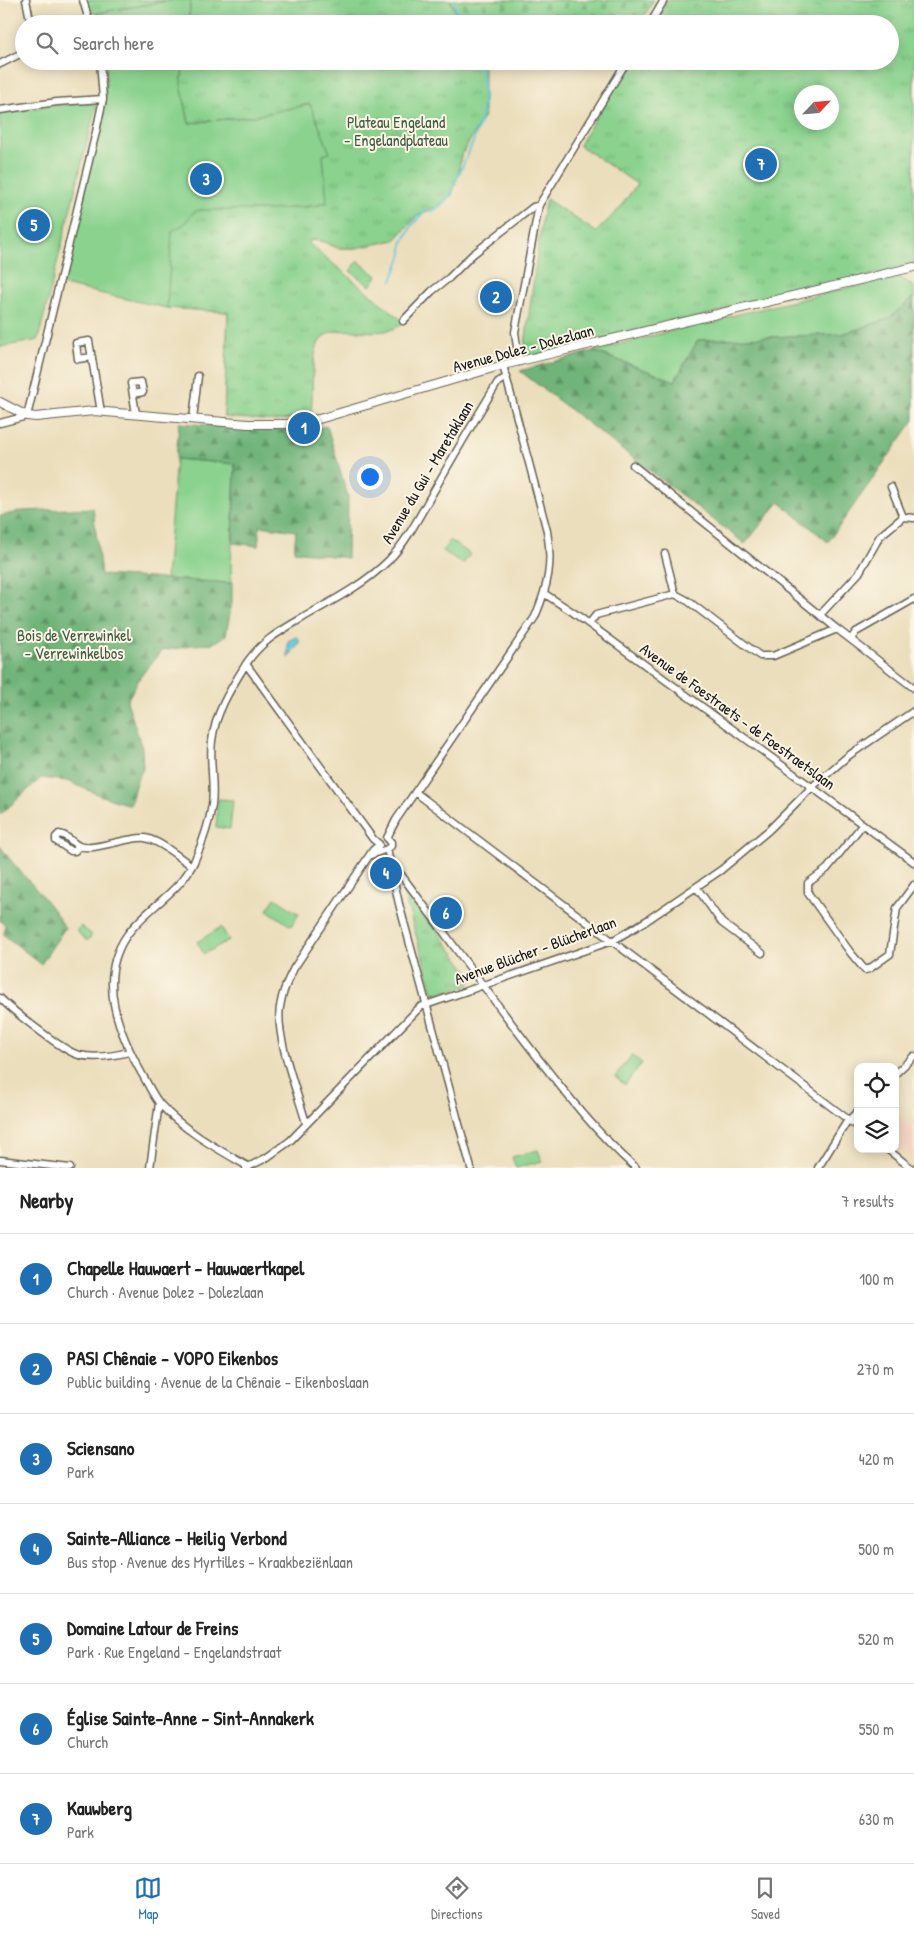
<!DOCTYPE html>
<meta charset="utf-8">
<style>
:root{--surface:#fff;--page:#f6f6f6;--text:#222;--muted:#767676;--line:#e0e0e0;--accent:#1f6fb2}
body{margin:0;font-family:"Patrick Hand",sans-serif;background:var(--page);color:var(--text)}
.controls{position:absolute;right:15px;bottom:15px;display:grid;overflow:hidden;border-radius:10px;box-shadow:0 2px 12px #0003}
.controls button{width:45px;height:45px;display:grid;place-items:center;padding:0;border:0;border-bottom:1px solid var(--line);background:var(--surface);color:var(--text);font:25px sans-serif}
.compass{position:absolute;left:794px;top:85px;width:45px;height:45px;border-radius:50%;background:var(--surface);box-shadow:0 2px 12px #0003;rotate:64deg}
.you{position:absolute;left:369px;top:476px;width:18px;height:18px;margin:-12px;border:4px solid #fff;border-radius:50%;background:#1a73e8;box-shadow:0 0 0 8px #1a73e833}
.badge{display:grid;place-items:center;width:32px;height:32px;border-radius:50%;background:var(--accent);color:#fff;font-size:16px;font-weight:700}
.pin{position:absolute;translate:-50% -50%;border:2px solid #fff;box-shadow:0 1px 5px #0006}
.list{margin:0;padding:0;list-style:none}
h2{display:flex;justify-content:space-between;align-items:center;height:65px;margin:0;padding:0 20px;font-size:21px}
h2 small{font-size:16px;font-weight:400;color:var(--muted)}
.list li{display:grid;grid-template-columns:32px 1fr auto;gap:15px;align-items:center;box-sizing:border-box;height:90px;padding:0 20px;border-top:1px solid var(--line)}
.list b{display:block;font-size:19px;white-space:nowrap}
.list p{margin:0;font-size:16px;white-space:nowrap;color:var(--muted)}
.list em{font-size:16px;font-style:normal;color:var(--muted)}
.icon{flex:none;width:28px;height:28px;fill:none;stroke:currentColor;stroke-width:2;stroke-linecap:round;stroke-linejoin:round}
.map{position:relative;flex:none;width:914px;height:1168px;overflow:hidden}
.search{position:absolute;background:var(--surface);box-shadow:0 2px 12px #0003;left:15px;right:15px;top:15px;height:55px;display:flex;align-items:center;gap:12px;box-sizing:border-box;padding:0 18px;border-radius:28px;color:var(--muted);font-size:19px}
.sheet{height:695px;background:var(--surface)}
nav{display:flex;justify-content:space-around;align-items:center;box-sizing:border-box;height:70px;border-top:1px solid var(--line);background:var(--surface);font-size:14px;color:var(--muted)}
nav a{display:grid;justify-items:center;gap:2px}
nav .on{color:var(--accent)}
.map>svg:first-child{display:block}
.built{fill:#f4d3c0}
.green{fill:#8ad28e;stroke:#537755}
.forest{fill:url(#forest-firs);stroke:#46684a}
.cemetery{fill:url(#cemetery-stones);stroke:#537755}
.park{fill:url(#park-tufts);stroke:#537755;fill-rule:evenodd}
.water{fill:url(#water-ripples);stroke:#3e727c}
.lines{fill:none;stroke-linecap:round;stroke-linejoin:round}
.stream{stroke:#60c7dc;stroke-width:2}
.minor-casing{stroke:#646054;stroke-width:9}
.tertiary-casing{stroke:#646054;stroke-width:10}
.minor{stroke:#fff;stroke-width:6}
.tertiary{stroke:#fff;stroke-width:8}
.labels{text-anchor:middle;dominant-baseline:central;stroke-width:4;stroke-linejoin:round;paint-order:stroke}
.park-label{font-size:16px;fill:#425c44;stroke:#fcf5e5}
.street-label{font-size:16px;fill:#1c1c1c;stroke:#fcf5e5}
</style>
<div class="map">
<svg width="914" height="1168" viewBox="0 0 914 1168">
<defs>
<pattern id="forest-firs" width="22" height="20" patternUnits="userSpaceOnUse" patternTransform="scale(1.25)"><rect width="22" height="20" fill="#6fb479"/><path d="M5 1l3.5 6h-7zM16 11l3.5 6h-7z" fill="#5a9262"/></pattern>
<pattern id="cemetery-stones" width="16" height="16" patternUnits="userSpaceOnUse" patternTransform="scale(1.25)"><rect width="16" height="16" fill="#8ad28e"/><path d="M2 7V4a2 2 0 0 1 4 0v3zM10 15v-3a2 2 0 0 1 4 0v3z" fill="#76b47a"/></pattern>
<pattern id="park-tufts" width="24" height="20" patternUnits="userSpaceOnUse" patternTransform="scale(1.25)"><rect width="24" height="20" fill="#8ad28e"/><path d="M3 7l-1-3M5 7V3M7 7l1-3M15 17l-1-3M17 17v-4M19 17l1-3" fill="none" stroke="#76b47a"/></pattern>
<pattern id="water-ripples" width="26" height="14" patternUnits="userSpaceOnUse" patternTransform="scale(1.25)"><rect width="26" height="14" fill="#60c7dc"/><path d="M2 4q2-2 4 0t4 0M15 11q2-2 4 0t4 0" fill="none" stroke="#53aabc"/></pattern>
</defs>
<rect width="100%" height="100%" fill="#fcf5e5"/>
<filter id="ink" filterUnits="userSpaceOnUse"><feTurbulence type="fractalNoise" baseFrequency=".02" numOctaves="2"/><feDisplacementMap in="SourceGraphic" scale="10" xChannelSelector="R" yChannelSelector="G"/><feConvolveMatrix kernelMatrix="1 2 1 2 8 2 1 2 1" color-interpolation-filters="sRGB"/></filter>
<filter id="wash" filterUnits="userSpaceOnUse"><feTurbulence type="fractalNoise" baseFrequency=".0096" numOctaves="4" result="noise"/><feDisplacementMap in="SourceGraphic" scale="20" xChannelSelector="R" yChannelSelector="G"/><feGaussianBlur stdDeviation="1.12" result="paint"/><feColorMatrix in="noise" values="0 0 0 0 0 0 0 0 0 0 0 0 0 0 0 0 0 1.4 0 .05"/><feComposite in="paint" operator="in"/></filter>
<g filter="url(#wash)">
<rect width="100%" height="100%" fill="#ebdebc"/>
<path class="built" d="M895,1113L912,1127L914,1125V1160L900,1149L898,1152L894,1149Z"/>
<path class="green" d="M173,0H191L188,24H99L97,13Z
M106,61H184L181,84L189,123L254,116L310,104L331,153L356,248H338L322,241L312,240L301,247L224,417L228,312L167,308L63,285C71,243 81,201 90,159C98,127 109,94 106,61Z
M97,102L38,340L0,347V114L48,106Z
M358,261L377,276L370,286L350,271Z
M898,276L914,287V297L888,319L842,334L698,340L675,381L593,351L706,322Z
M176,459L235,464L231,569L232,583L166,579Z
M450,540L470,554L463,564L443,551Z
M218,799L233,800L230,829L216,827Z
M275,898L299,914L291,926L267,910Z
M81,926L92,935L87,941L76,931Z
M221,927L229,940L204,954L197,942Z
M632,1055L642,1063L625,1085L615,1077Z
M538,1150L542,1161L516,1168L512,1157Z"/>
<path class="forest" d="M914,297V420L828,542L779,502L745,544L520,371L593,351L675,381L698,340L842,334L888,319Z
M179,423L271,430L292,429L293,433L327,426L348,497L347,558L294,551L296,531L260,526L258,546L233,543L235,464L176,459Z
M93,508L101,575L232,583V603L226,635L212,644L191,645L181,648L162,650L140,677L127,701L142,748L143,769L136,782L130,805L104,797L67,781L41,778L0,815V516L22,511Z
M0,846C20,875 48,897 65,928L41,964L4,935L5,925L0,921Z"/>
<path class="cemetery" d="M450,0H654L639,24H490L456,12Z"/>
<path class="park" d="M86,0H173L90,14Z
M191,0H450L456,12L470,18L471,24H188Z
M667,0H914V265L523,359L542,218L546,199L596,232L619,209L637,184L579,145L630,61H890V24H653ZM802,92H832V122H802Z
M184,61H484V116L461,156L458,176L452,195L436,207L417,216L395,240L356,248H338L322,241L312,240L308,243L404,322C380,347 326,311 316,350C311,370 313,396 311,416L275,421L224,417L228,312L167,308L172,231L183,225L194,212L200,210H271L320,205V203H327L323,155L330,153L310,104L254,116L189,123L181,84Z
M403,885L470,974L472,978L469,985L438,994L433,992L402,888Z"/>
<path class="water" d="M296,637L299,639V643L288,658V641Z"/>
<g class="lines">
<path class="stream" d="M454,0L459,24
M453,24L458,21
M319,67H349L364,61
M392,281L402,254V244L412,225L427,209L432,212C452,199 449,196 458,176C476,137 491,108 480,64L473,61"/>
</g>
</g>
<g filter="url(#ink)">
<g class="lines">
<g class="minor-casing">
<path id="minor" d="M26,0L31,24
M83,0L90,24
M650,24L664,0
M0,64L24,52
M0,110L57,102L103,99
M403,321L432,291L449,278L472,255L533,207L539,205
M92,357L78,359L76,343L89,341L100,406L101,411
M519,362L515,332L539,205L627,61
M133,394L143,392L141,382L131,383L136,414
M193,419L198,376
M0,423L27,416L96,132L103,99L100,61
M633,465L837,629L914,688
M891,487L903,517
M665,554L675,594
M545,594L574,613L914,862
M820,615L859,573L880,536L903,517L914,518
M589,624L596,615L675,594L688,601L760,656H773L837,629
M851,639L856,632L914,599
M246,664L373,839L379,844
M415,792L858,1127
M863,824L827,869L808,883V893L850,952L865,970L869,969L890,954L897,908L914,885
M387,838L396,820L535,617C548,586 553,564 547,531L503,365
M387,838L391,842V846L387,849L399,904L471,1168
M79,846L75,851H71L56,841V837L59,834C68,835 72,843 79,846C92,852 130,836 145,838C161,841 178,857 192,866
M371,855L384,850
M389,863L393,864C439,925 484,988 531,1049C563,1090 596,1133 636,1168
M697,888L722,923L762,953
M0,998C12,1010 64,1052 79,1055C96,1059 113,1056 129,1052
M895,1074L914,1056
M306,1123C298,1094 275,1036 280,1007C282,992 287,981 294,968L373,850L379,845
M887,1149L911,1168
M0,1160L70,1168
M249,1167C218,1149 184,1131 160,1104C153,1096 148,1084 142,1074C119,1033 96,979 127,935C146,908 179,893 194,862C202,844 209,825 212,805C215,784 209,762 212,741C215,713 231,688 246,664C262,639 286,628 311,613C338,598 367,582 389,560C408,540 421,513 435,489C455,453 476,418 498,382L507,377
M150,1168L159,1103
M246,1168L266,1158L290,1141L420,1007L612,941L646,921L721,870L769,830L812,787L848,756L914,711
M818,1168L846,1123L858,1111"/>
</g>
<g class="tertiary-casing">
<path id="tertiary" d="M0,402L27,416L36,417L94,411L248,424H286L319,419L503,365L914,267"/>
</g>
<use href="#minor" class="minor"/>
<use href="#tertiary" class="tertiary"/>
</g>
</g>
<g class="labels">
<g class="park-label">
<text x="396" y="122">Plateau Engeland<tspan x="396" dy="18">- Engelandplateau</tspan></text>
<text x="74" y="635">Bois de Verrewinkel<tspan x="74" dy="18">- Verrewinkelbos</tspan></text>
</g>
<g class="street-label">
<text transform="translate(523 348) rotate(-15)">Avenue Dolez - Dolezlaan</text>
<text transform="translate(427 472) rotate(-59)">Avenue du Gui - Maretaklaan</text>
<text transform="translate(738 716) rotate(36)">Avenue de Foestraets - de Foestraetslaan</text>
<text transform="translate(535 950) rotate(-20)">Avenue Blücher - Blücherlaan</text>
</g>
</g>
</svg>
<div class="controls">
<button><svg class="icon" aria-label="locate" viewBox="0 0 24 24"><circle cx="12" cy="12" r="6"/><path d="M12 2v4M12 18v4M2 12h4M18 12h4"/></svg></button>
<button><svg class="icon" aria-label="layers" viewBox="0 0 24 24"><path d="M12 4l9 5-9 5-9-5zM3 14l9 5 9-5"/></svg></button>
</div>
<svg class="compass" viewBox="-18 -18 36 36"><path d="M0-13l5 13h-10z" fill="#e53935"/><path d="M0 13l5-13h-10z" fill="#767676"/></svg>
<div class="you"></div>
<div class="pin badge" style="left:304px;top:428px">1</div>
<div class="pin badge" style="left:496px;top:297px">2</div>
<div class="pin badge" style="left:206px;top:179px">3</div>
<div class="pin badge" style="left:386px;top:873px">4</div>
<div class="pin badge" style="left:34px;top:225px">5</div>
<div class="pin badge" style="left:446px;top:913px">6</div>
<div class="pin badge" style="left:761px;top:164px">7</div>
<div class="search"><svg class="icon" aria-label="search" viewBox="0 0 24 24"><circle cx="10" cy="10" r="6"/><path d="M15 15l6 6"/></svg>Search here</div>
</div>
<section class="sheet">
<h2>Nearby<small>7 results</small></h2>
<ul class="list">
<li><span class="badge">1</span><div><b>Chapelle Hauwaert - Hauwaertkapel</b><p>Church · Avenue Dolez - Dolezlaan</p></div><em>100 m</em></li>
<li><span class="badge">2</span><div><b>PASI Chênaie - VOPO Eikenbos</b><p>Public building · Avenue de la Chênaie - Eikenboslaan</p></div><em>270 m</em></li>
<li><span class="badge">3</span><div><b>Sciensano</b><p>Park</p></div><em>420 m</em></li>
<li><span class="badge">4</span><div><b>Sainte-Alliance - Heilig Verbond</b><p>Bus stop · Avenue des Myrtilles - Kraakbeziënlaan</p></div><em>500 m</em></li>
<li><span class="badge">5</span><div><b>Domaine Latour de Freins</b><p>Park · Rue Engeland - Engelandstraat</p></div><em>520 m</em></li>
<li><span class="badge">6</span><div><b>Église Sainte-Anne - Sint-Annakerk</b><p>Church</p></div><em>550 m</em></li>
<li><span class="badge">7</span><div><b>Kauwberg</b><p>Park</p></div><em>630 m</em></li>
</ul>
</section>
<nav>
<a class="on"><svg class="icon" aria-label="map" viewBox="0 0 24 24"><path d="M3 6l6-2 6 2 6-2v14l-6 2-6-2-6 2zM9 4v14M15 6v14"/></svg>Map</a>
<a><svg class="icon" aria-label="directions" viewBox="0 0 24 24"><path d="M12 3l9 9-9 9-9-9zM9 14v-3h6M13 9l2 2-2 2"/></svg>Directions</a>
<a><svg class="icon" aria-label="saved" viewBox="0 0 24 24"><path d="M7 4h10v16l-5-4-5 4z"/></svg>Saved</a>
</nav>
